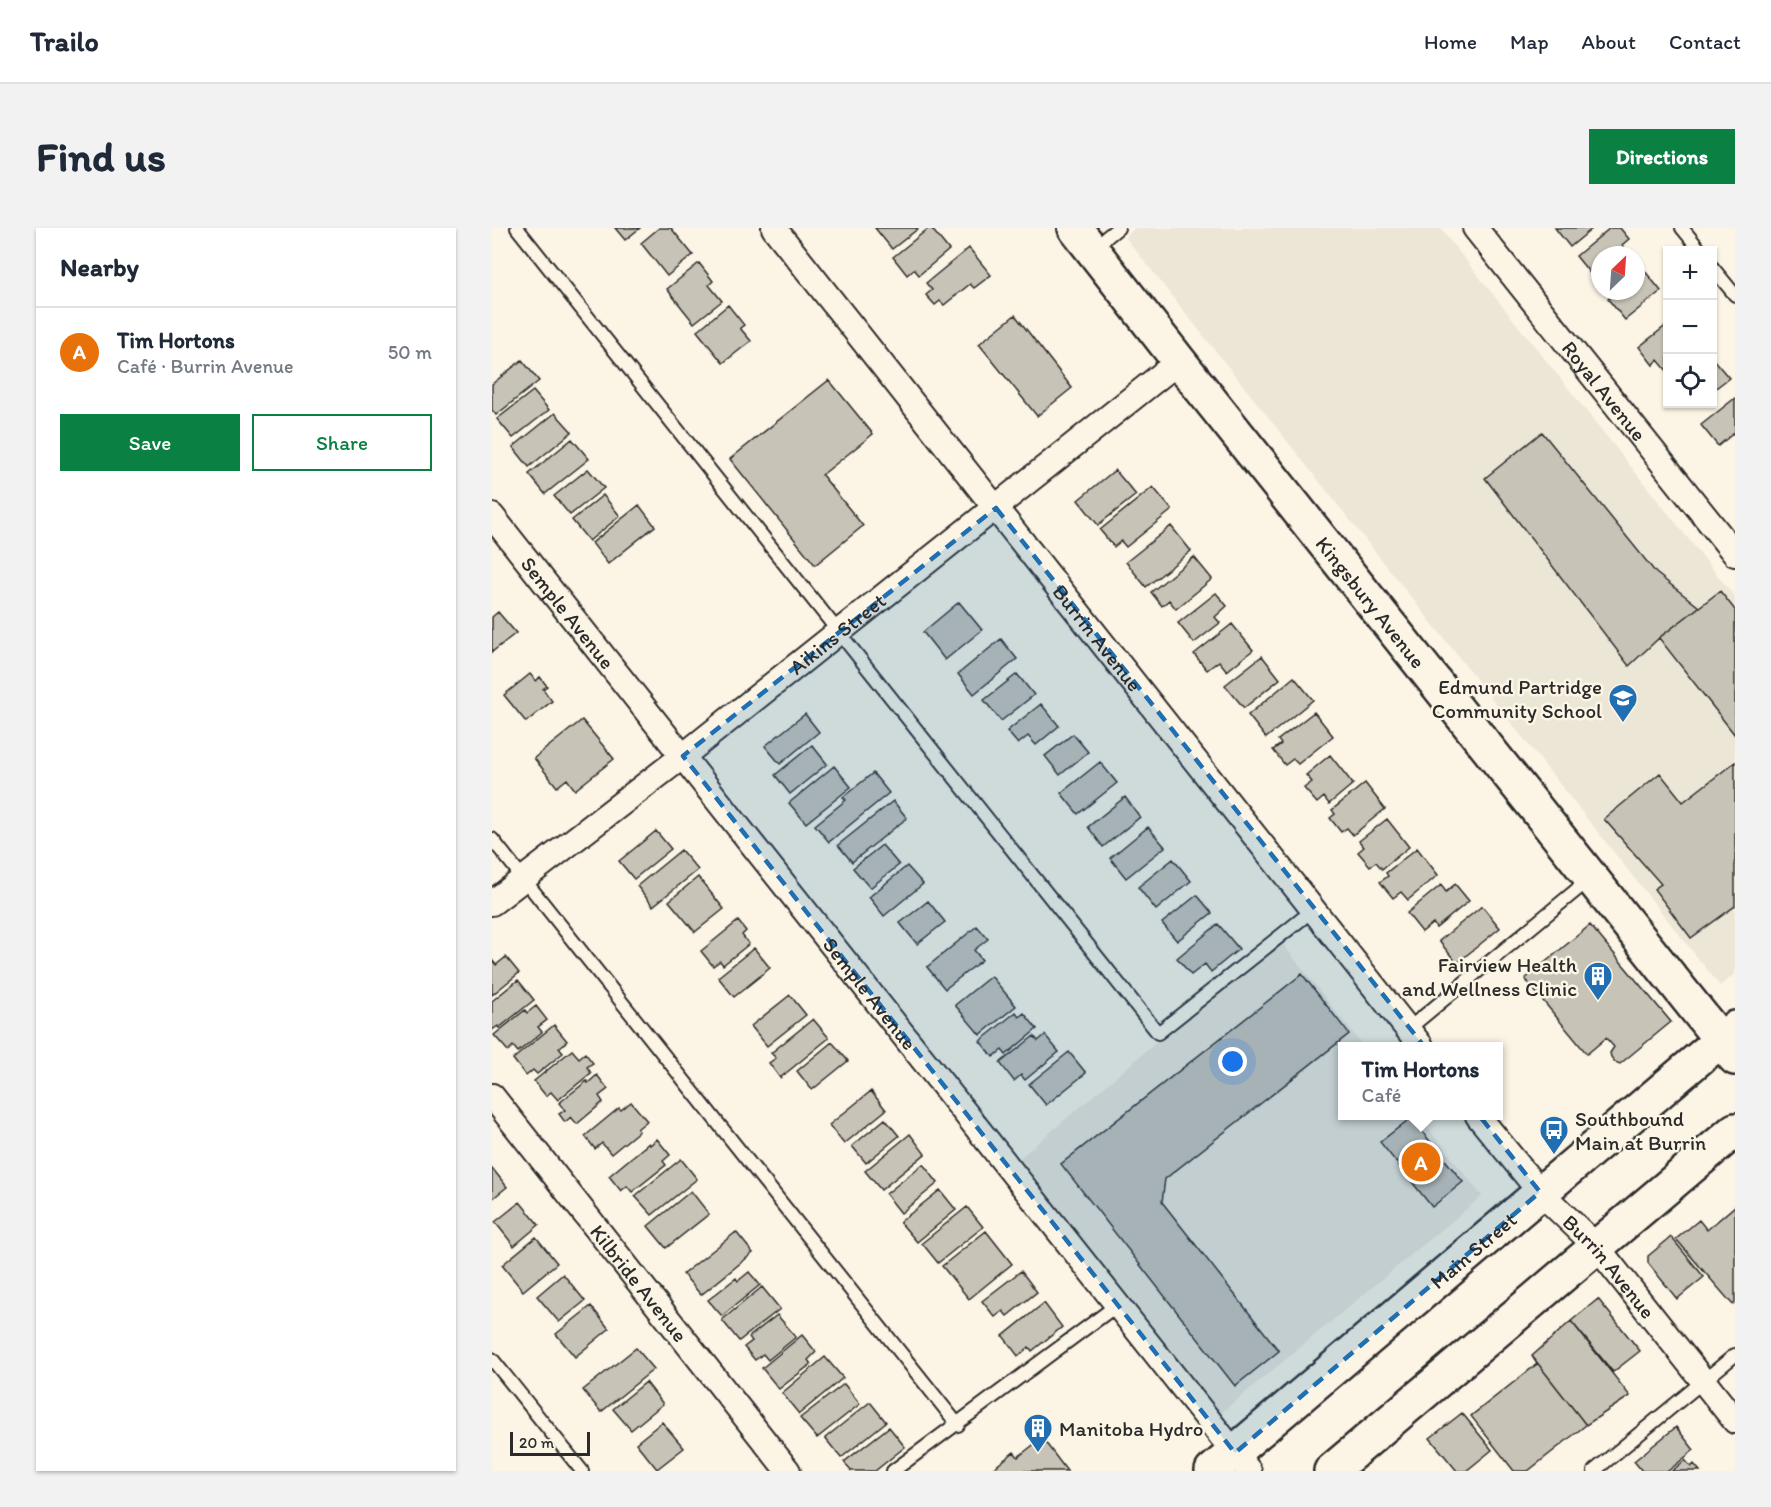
<!DOCTYPE html>
<meta charset="utf-8">
<style>
:root{--surface:#fff;--page:#f2f2f3;--text:#1f2937;--muted:#747a83;--line:#e0e1e3;--accent:#0b8043}
body{margin:0;font-family:Itim,sans-serif;background:var(--page);color:var(--text)}
.controls{position:absolute;right:18px;top:18px;display:grid;overflow:hidden;border-radius:0px;box-shadow:0 2px 4px #0004}
.controls button{width:54px;height:54px;display:grid;place-items:center;padding:0;border:0;border-bottom:2px solid var(--line);background:var(--surface);color:var(--text);font:30px sans-serif}
.compass{position:absolute;left:1099px;top:18px;width:54px;height:54px;border-radius:50%;background:var(--surface);box-shadow:0 2px 4px #0004;rotate:25deg}
.scale{position:absolute;left:18px;bottom:15px;width:80px;box-sizing:border-box;padding-left:6px;border:3px solid #2b2b2b;border-top:0;font-size:16px;line-height:21px;white-space:nowrap;color:#2b2b2b;-webkit-text-stroke:4px #fcf5e5;paint-order:stroke}
.you{position:absolute;left:741px;top:834px;width:21px;height:21px;margin:-15px;border:4px solid #fff;border-radius:50%;background:#1a73e8;box-shadow:0 0 0 9px #1a73e833}
.badge{display:grid;place-items:center;width:39px;height:39px;border-radius:50%;background:var(--accent);color:#fff;font-size:20px;font-weight:700}
.pin{position:absolute;translate:-50% -50%;border:3px solid #fff;box-shadow:0 2px 6px #0006}
.popup{position:absolute;left:846px;top:814px;width:165px;height:78px;box-sizing:border-box;display:grid;place-content:center;border-radius:0px;background:var(--surface);filter:drop-shadow(0 2px 4px #0005);font-size:20px;white-space:nowrap;color:var(--muted)}
.popup b{font-size:22px;color:var(--text)}
.popup::after{content:'';position:absolute;left:50%;top:100%;margin-left:-12px;border:12px solid transparent;border-top-color:var(--surface)}
.list{margin:0;padding:0;list-style:none}
h2{display:flex;justify-content:space-between;align-items:center;height:78px;margin:0;padding:0 24px;font-size:26px}
h2 small{font-size:20px;font-weight:400;color:var(--muted)}
.list li{display:grid;grid-template-columns:39px 1fr auto;gap:18px;align-items:center;box-sizing:border-box;height:90px;padding:0 24px;border-top:2px solid var(--line)}
.list b{display:block;font-size:22px;white-space:nowrap}
.list p{margin:0;font-size:20px;white-space:nowrap;color:var(--muted)}
.list em{font-size:20px;font-style:normal;color:var(--muted)}
.actions{display:flex;gap:12px;padding:18px 24px}
.actions a{flex:1;padding:14px 0;border:2px solid var(--accent);border-radius:0px;text-align:center;font-size:21px;color:var(--accent)}
.actions .main{background:var(--accent);color:#fff}
.icon{flex:none;width:33px;height:33px;fill:none;stroke:currentColor;stroke-width:2;stroke-linecap:round;stroke-linejoin:round}
.map{position:relative;flex:none;width:1243px;height:1243px;overflow:hidden;border-radius:0px}
header{display:flex;align-items:center;gap:36px;box-sizing:border-box;height:84px;padding:0 30px;background:var(--surface);border-bottom:2px solid var(--line)}
header strong{font-size:28px}
nav{display:flex;gap:33px;margin-inline-start:auto;font-size:21px}
.intro{display:flex;align-items:center;justify-content:space-between;box-sizing:border-box;height:144px;padding:0 36px}
h1{margin:0;font-size:42px}
.button{padding:15px 27px;border-radius:0px;background:var(--accent);color:#fff;font-size:21px;font-weight:700}
main{display:flex;gap:36px;padding:0 36px}
aside{flex:1;background:var(--surface);border-radius:0px;box-shadow:0 2px 4px #0004}
.map>svg:first-child{display:block}
.built{fill:#ece6d7}
.building{fill:#c8c3b7;stroke:#2b2b2b;stroke-width:1.5}
.lines{fill:none;stroke-linecap:round;stroke-linejoin:round}
.lane-casing{stroke:#2b2b2b;stroke-width:16}
.street-casing{stroke:#2b2b2b;stroke-width:28}
.secondary-casing{stroke:#2b2b2b;stroke-width:38}
.primary-casing{stroke:#2b2b2b;stroke-width:38}
.lane{stroke:#fcf5e5;stroke-width:12}
.street{stroke:#fcf5e5;stroke-width:24}
.secondary{stroke:#fcf5e5;stroke-width:33}
.primary{stroke:#fcf5e5;stroke-width:33}
.marked{fill:#1f6fb2;fill-opacity:0.2;stroke:#1f6fb2;stroke-width:4.5;stroke-dasharray:12 8;stroke-linejoin:round}
.labels{text-anchor:middle;dominant-baseline:central;stroke-width:5;stroke-linejoin:round;paint-order:stroke}
.street-label{font-size:21px;fill:#2b2b2b;stroke:#fcf5e5}
.poi-label{font-size:21px;fill:#2b2b2b;stroke:#fcf5e5;text-anchor:end}
</style>
<header>
<strong>Trailo</strong>
<nav><a>Home</a><a>Map</a><a>About</a><a>Contact</a></nav>
</header>
<div class="intro"><h1>Find us</h1><a class="button">Directions</a></div>
<main>
<aside>
<h2>Nearby<small></small></h2>
<ul class="list">
<li><span class="badge" style="background:#e8710a">A</span><div><b>Tim Hortons</b><p>Café · Burrin Avenue</p></div><em>50 m</em></li>
</ul>
<div class="actions"><a class="main">Save</a><a>Share</a></div>
</aside>
<div class="map">
<svg width="1243" height="1243" viewBox="0 0 1243 1243">
<rect width="100%" height="100%" fill="#fcf5e5"/>
<filter id="ink" filterUnits="userSpaceOnUse"><feTurbulence type="fractalNoise" baseFrequency=".0167" numOctaves="2"/><feDisplacementMap in="SourceGraphic" scale="12" xChannelSelector="R" yChannelSelector="G"/><feConvolveMatrix kernelMatrix="1 2 1 2 8 2 1 2 1" color-interpolation-filters="sRGB"/></filter>
<g filter="url(#ink)">
<path class="built" d="M643,0H948L1243,369V746L1228,758L633,9Z
M787,711L871,818H851V888H926L990,968L718,1194L516,940Z"/>
<path class="building" d="M123,0H148L133,12Z
M167,0H179L201,27L175,48L149,15Z
M383,0H427L400,21Z
M437,0H439L457,22L427,47L422,41L415,47L401,29Z
M1063,0H1101L1078,19Z
M1118,0H1128L1137,11L1130,17L1134,23L1129,27H1108V44L1101,49L1084,28Z
M477,20L499,47L482,60L478,56L452,77L448,73L443,77L434,67L440,62L434,55Z
M207,35L221,53L217,57L230,73L202,95L175,61Z
M1152,42L1169,63L1133,92L1116,71L1126,63H1144V48Z
M236,77L252,97L248,100L259,113L231,135L205,103Z
M523,87L580,160L545,188L487,116Z
M1176,96V144L1166,132L1161,137L1147,119Z
M1220,130L1237,150L1220,163Z
M30,132L47,153L4,187L0,182V156Z
M337,152L381,206L330,247L371,298L323,337L238,231Z
M41,163L57,182L21,210L5,191Z
M1243,170V204L1226,218L1209,197Z
M63,185L80,204L37,239L21,219Z
M1050,204L1164,345L1207,379L1167,410L1137,438L993,250Z
M80,211L97,231L53,266L37,246Z
M96,241L112,260L78,287L62,268Z
M623,242L644,267L606,297L586,272Z
M661,259L680,282L634,319L629,313L622,319L608,302Z
M111,267L128,288L97,313L80,292Z
M147,277L163,298L116,336L100,315Z
M679,298L699,323L654,359L634,334Z
M702,329L720,351L684,381L677,372L670,378L659,364Z
M1228,363L1243,382V507L1167,410Z
M724,365L735,378L723,389L728,395L702,415L686,395Z
M467,374L490,402L453,432L431,404Z
M6,384L24,405L0,424V389Z
M740,396L761,422L735,443L727,433L715,442L702,426Z
M509,411L525,431L482,466L466,446Z
M770,428L788,451L752,480L733,457Z
M38,446L44,453L48,449L55,458L51,461L60,473L34,494L12,467Z
M525,446L542,467L509,493L492,472Z
M802,449L821,472L774,510L756,487Z
M549,476L567,498L544,517L536,508L526,516L515,503Z
M822,484L841,508L806,536L801,531L793,537L781,522L789,516L786,512Z
M313,486L327,504L288,536L273,518Z
M90,492L122,531L83,562L75,551L65,559L42,530Z
M581,506L596,524L568,547L553,528Z
M320,517L335,536L298,566L283,547Z
M838,527L861,556L837,576L832,569L825,575L812,560L820,554L814,547Z
M608,534L625,555L586,586L569,565Z
M1243,534V678L1199,710L1162,661L1169,656L1112,591L1168,545L1191,574Z
M342,538L359,559L314,595L297,575Z
M381,545L397,565L337,614L323,597L354,572L351,569Z
M873,555L893,581L861,607L855,600L849,604L838,590L843,586L840,582Z
M633,569L648,589L611,619L596,599Z
M401,573L415,590L360,634L346,617Z
M895,591L917,619L890,641L884,634L878,638L866,624L872,619L867,613Z
M656,599L673,619L634,650L618,630Z
M164,603L179,621L142,651L127,633Z
M390,617L407,637L378,660L361,640Z
M925,620L946,647L916,672L909,664L901,670L888,654L896,648L894,645Z
M189,622L206,642L161,678L145,658Z
M681,631L699,653L664,682L646,659Z
M415,638L431,656L392,688L377,669Z
M206,649L232,681L203,704L177,673Z
M963,656L977,673L944,700L941,695L930,704L915,685L949,657L954,664Z
M705,667L720,685L685,713L670,695Z
M436,673L453,694L425,716L408,695Z
M990,678L1008,700L965,735L947,713Z
M246,693L254,703L250,707L257,716L231,737L228,733L221,738L209,723Z
M726,696L747,721L719,744L713,736L699,747L685,730Z
M1098,697L1179,794L1128,836L1123,834L1119,829L1118,825L1122,819L1114,810L1095,826L1033,751Z
M485,698L496,711L482,722L490,732L453,761L435,739Z
M262,720L278,740L242,769L226,749Z
M14,729L27,745L0,767V732L4,737Z
M810,746L857,806L673,951L670,974L787,1123L743,1158L569,936Z
M499,748L524,778L488,807L463,777Z
M26,752L42,772L7,800L6,798L0,802V773Z
M298,767L314,787L275,818L259,798Z
M44,778L55,792L46,799L50,804L26,824L21,818L16,823L2,807L33,782L35,785Z
M524,784L527,789L532,785L545,801L514,827L510,822L501,829L488,813Z
M321,791L337,810L288,850L277,835L284,830L279,825Z
M62,797L75,813L67,820L71,825L45,846L41,842L34,848L21,831Z
M553,807L567,824L533,852L529,847L522,853L508,835L542,808L546,813Z
M340,814L356,833L320,862L305,843Z
M80,822L87,830L93,825L101,835L95,839L99,845L66,872L59,864L54,868L42,853Z
M577,824L594,845L554,877L537,856Z
M105,847L116,861L107,868L111,874L85,896L79,889L73,894L67,886L73,882L67,875L95,853L96,855Z
M379,863L394,882L352,916L337,897Z
M139,874L155,893L145,901L147,903L119,926L110,915L103,921L93,908L127,880L129,882Z
M919,890L971,954L940,979L888,914Z
M393,891L407,908L374,935L360,918Z
M418,906L433,926L389,962L373,943Z
M165,911L178,927L171,933L174,937L140,964L135,958L129,963L117,948L157,915L158,917Z
M189,931L205,951L160,987L143,968Z
M431,936L446,955L409,985L394,966Z
M0,940L15,959L0,971Z
M448,962L464,982L425,1014L408,994Z
M199,963L217,986L174,1020L156,998Z
M28,974L47,997L22,1018L3,994Z
M1243,978V1075L1241,1077L1184,1011L1207,992L1215,1002Z
M475,979L491,999L446,1035L430,1015Z
M494,1003L520,1036L477,1071L450,1038Z
M244,1004L261,1025L209,1067L191,1046Z
M44,1009L65,1035L31,1063L10,1037Z
M1179,1009L1212,1049L1185,1071L1156,1035V1028Z
M529,1043L545,1064L515,1088L511,1083L503,1089L490,1073Z
M257,1044L268,1057L230,1088L216,1072L244,1050L246,1053Z
M71,1046L93,1073L67,1094L45,1068Z
M270,1059L288,1081L247,1113L230,1092Z
M1106,1071L1148,1123L1121,1144L1079,1093Z
M552,1075L570,1099L540,1123L537,1119L526,1128L511,1108Z
M99,1078L117,1101L83,1129L64,1106Z
M285,1087L304,1109L276,1132L271,1126L263,1132L252,1119L260,1113L257,1109Z
M1079,1093L1138,1168L1094,1197L1040,1128Z
M310,1107L324,1124L316,1132L319,1136L287,1161L270,1140Z
M144,1120L162,1141L109,1184L91,1162Z
M1040,1128L1094,1197L1036,1243H1022L979,1188L1045,1136Z
M333,1129L351,1150L307,1186L290,1165Z
M154,1154L171,1176L139,1202L121,1181Z
M352,1156L368,1176L325,1210L308,1190Z
M378,1174L394,1194L349,1230L333,1210Z
M970,1185L1000,1222L974,1243H965L938,1210Z
M170,1194L192,1220L165,1241L144,1215Z
M397,1199L413,1219L383,1243H359L352,1234Z
M1184,1199L1202,1222L1176,1243H1150L1142,1233Z
M550,1210L575,1243H498L522,1224L526,1229Z
M1193,1232L1199,1239L1202,1236L1208,1243H1180Z"/>
<g class="lines">
<g class="lane-casing">
<path id="lane" d="M25,0L666,805L821,682
M1190,0L1208,22
M601,20L626,0
M1220,39L1243,67
M0,611L466,1197
M915,802L1099,650
M0,1131L90,1243
M401,1243L625,1077
M1102,1243L1243,1127"/>
</g>
<g class="street-casing">
<g id="street">
<path id="s1" d="M282,0L929,818"/>
<path id="s2" d="M983,0L1243,326"/>
<path id="s3" d="M0,288L757,1243"/>
<path id="s4" d="M0,675L191,528L687,133"/>
<path id="s5" d="M0,868L296,1243"/>
<path id="s6" d="M986,888L1048,964L1105,1019L1243,1193"/>
</g>
</g>
<g class="secondary-casing">
<g id="secondary">
<path id="s7" d="M583,0L687,133L1243,830"/>
</g>
</g>
<g class="primary-casing">
<g id="primary">
<path id="s8" d="M720,1243L1243,800"/>
<path d="M839,1243L1243,902"/>
</g>
</g>
<use href="#lane" class="lane"/>
<use href="#street" class="street"/>
<use href="#secondary" class="secondary"/>
<use href="#primary" class="primary"/>
</g>
</g>
<path class="marked" d="M504,280L1048,964L743,1225L191,528Z"/>
<defs>
<g id="school-pin" transform="scale(1.5)"><path d="M0 17L-7.5 6A9.5 9.5 0 1 1 7.5 6Z" fill="#1f6fb2" stroke="#fcf5e5"/><path d="M0-5L7-2L0 1L-7-2ZM-4 1L0 2.5L4 1V4Q0 6-4 4Z" fill="#fff"/></g>
<g id="building-pin" transform="scale(1.5)"><path d="M0 17L-7.5 6A9.5 9.5 0 1 1 7.5 6Z" fill="#1f6fb2" stroke="#fcf5e5"/><path d="M-4-6H4V6H1V3H-1V6H-4ZM-2.5-4.3h1.7v1.8h-1.7ZM.8-4.3h1.7v1.8H.8ZM-2.5-1h1.7V.8h-1.7ZM.8-1h1.7V.8H.8Z" fill="#fff"/></g>
<g id="bus-pin" transform="scale(1.5)"><path d="M0 17L-7.5 6A9.5 9.5 0 1 1 7.5 6Z" fill="#1f6fb2" stroke="#fcf5e5"/><path d="M-5-6H5V4H4V6H2V4H-2V6H-4V4H-5ZM-3.5-4V0h7V-4ZM-3.5 1.2v1.5H-2V1.2ZM2 1.2v1.5H3.5V1.2Z" fill="#fff"/></g>
</defs>
<g fill-rule="evenodd">
<use href="#school-pin" x="1131" y="470"/>
<use href="#building-pin" x="1106" y="748"/>
<use href="#bus-pin" x="1062" y="902"/>
<use href="#building-pin" x="546" y="1200"/>
</g>
<g class="labels">
<g class="street-label">
<text stroke="none"><textPath href="#s2" startOffset="208">Royal Avenue</textPath></text>
<text stroke="none"><textPath href="#s7" startOffset="477">Kingsbury Avenue</textPath></text>
<text stroke="none"><textPath href="#s3" startOffset="123">Semple Avenue</textPath></text>
<text stroke="none"><textPath href="#s4" startOffset="438">Aikins Street</textPath></text>
<text stroke="none"><textPath href="#s1" startOffset="522">Burrin Avenue</textPath></text>
<text stroke="none"><textPath href="#s3" startOffset="609">Semple Avenue</textPath></text>
<text stroke="none"><textPath href="#s8" startOffset="342">Main Street</textPath></text>
<text stroke="none"><textPath href="#s6" startOffset="200">Burrin Avenue</textPath></text>
<text stroke="none"><textPath href="#s5" startOffset="238">Kilbride Avenue</textPath></text>
</g>
<g class="poi-label">
<text x="1110" y="458">Edmund Partridge<tspan x="1110" dy="24">Community School</tspan></text>
<text x="1085" y="736">Fairview Health<tspan x="1085" dy="24">and Wellness Clinic</tspan></text>
<text x="1083" y="890" text-anchor="start">Southbound<tspan x="1083" dy="24">Main at Burrin</tspan></text>
<text x="567" y="1200" text-anchor="start">Manitoba Hydro</text>
</g>
</g>
</svg>
<div class="controls">
<button>+</button>
<button>−</button>
<button><svg class="icon" aria-label="locate" viewBox="0 0 24 24"><circle cx="12" cy="12" r="6"/><path d="M12 2v4M12 18v4M2 12h4M18 12h4"/></svg></button>
</div>
<svg class="compass" viewBox="-18 -18 36 36"><path d="M0-13l5 13h-10z" fill="#e53935"/><path d="M0 13l5-13h-10z" fill="#747a83"/></svg>
<div class="scale">20 m</div>
<div class="you"></div>
<div class="pin badge" style="left:929px;top:934px;background:#e8710a">A</div>
<div class="popup"><b>Tim Hortons</b>Café</div>
</div>
</main>
